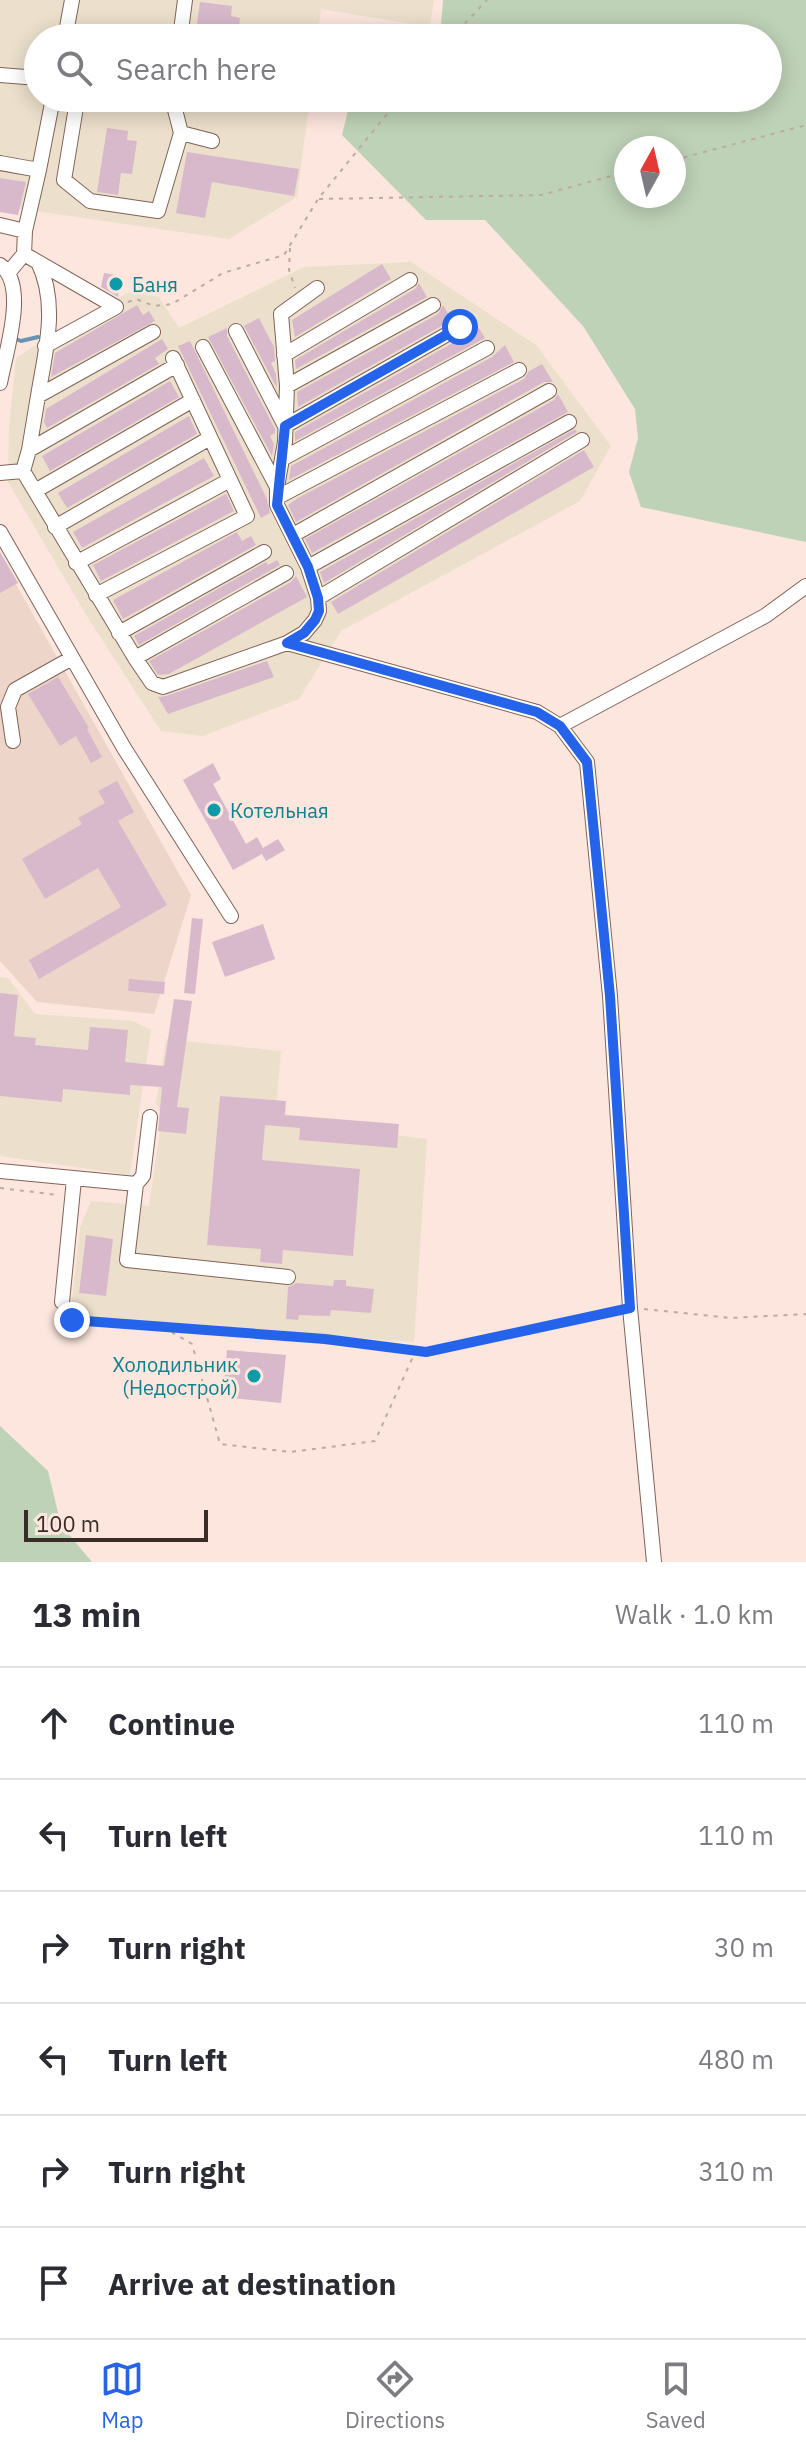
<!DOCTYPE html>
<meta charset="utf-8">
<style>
:root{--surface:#fff;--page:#f7f7f7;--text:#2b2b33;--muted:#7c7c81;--line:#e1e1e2;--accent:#2563eb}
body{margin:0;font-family:"IBM Plex Sans",sans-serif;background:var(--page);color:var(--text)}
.compass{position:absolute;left:614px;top:136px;width:72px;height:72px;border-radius:50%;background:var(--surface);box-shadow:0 4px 20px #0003;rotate:8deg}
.scale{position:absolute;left:24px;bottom:20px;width:184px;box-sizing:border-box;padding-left:8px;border:4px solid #3a2d27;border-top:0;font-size:22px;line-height:28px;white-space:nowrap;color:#3a2d27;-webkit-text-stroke:6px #fce6dd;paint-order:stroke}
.stop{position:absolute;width:24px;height:24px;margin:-18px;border:6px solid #2563eb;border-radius:50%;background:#fff}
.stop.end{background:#2563eb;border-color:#fff;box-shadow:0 2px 8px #0008}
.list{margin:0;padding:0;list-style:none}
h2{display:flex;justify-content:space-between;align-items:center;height:104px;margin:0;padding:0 32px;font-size:34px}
h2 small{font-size:26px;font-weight:400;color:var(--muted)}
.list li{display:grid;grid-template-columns:52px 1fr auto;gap:24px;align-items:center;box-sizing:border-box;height:112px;padding:0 32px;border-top:2px solid var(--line)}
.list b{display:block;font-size:30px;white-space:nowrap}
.list em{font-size:26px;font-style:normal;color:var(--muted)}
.icon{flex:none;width:44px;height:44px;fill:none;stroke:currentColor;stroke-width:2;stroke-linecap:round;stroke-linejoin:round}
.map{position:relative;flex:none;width:806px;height:1562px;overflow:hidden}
.search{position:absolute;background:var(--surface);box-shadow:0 4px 20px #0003;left:24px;right:24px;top:24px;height:88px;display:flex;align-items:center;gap:20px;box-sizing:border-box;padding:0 28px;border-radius:44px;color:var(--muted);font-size:30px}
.sheet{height:776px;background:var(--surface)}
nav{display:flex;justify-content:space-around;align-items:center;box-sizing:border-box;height:112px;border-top:2px solid var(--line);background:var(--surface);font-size:22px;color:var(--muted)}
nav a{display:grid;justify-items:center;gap:4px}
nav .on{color:var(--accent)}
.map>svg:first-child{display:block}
.commercial{fill:#edd5ca}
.industrial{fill:#ece0cc}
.green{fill:#bed2b7;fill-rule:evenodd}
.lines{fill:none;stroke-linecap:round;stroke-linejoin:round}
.stream{stroke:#6594b4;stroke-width:4}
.building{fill:#d8b9cc}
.minor-casing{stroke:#816356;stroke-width:16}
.path{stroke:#bdaaa2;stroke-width:2;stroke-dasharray:4 6;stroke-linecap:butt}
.minor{stroke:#fff;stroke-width:14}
.route{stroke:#2563eb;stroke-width:10}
.culture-dot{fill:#0f9aa8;stroke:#fce6dd;stroke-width:3}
.labels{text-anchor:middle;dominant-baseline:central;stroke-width:6;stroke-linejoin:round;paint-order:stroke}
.culture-label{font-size:20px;fill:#0d838f;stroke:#fce6dd;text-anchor:start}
</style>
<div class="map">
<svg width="806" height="1562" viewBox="0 0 806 1562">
<rect width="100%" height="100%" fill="#fce6dd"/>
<path class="commercial" d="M0,556L191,895L154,1014L37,1002L0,961Z"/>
<path class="industrial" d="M0,0H434L430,27L321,9L317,38H38V98H310L297,197L229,239L0,206Z
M411,262L536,345L611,446L580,501L341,631L299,699L203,736L161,731L88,618L8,482L9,426L16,358L60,329L130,292L159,297L179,328L304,267Z
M0,977L8,978L35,1014L133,1021L151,1030L130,1175L0,1156Z
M166,1039L281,1051L275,1120L427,1139L414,1342L70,1316L80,1228L91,1201L149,1206L162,1116L156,1103Z"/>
<path class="green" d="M443,0H806V542L641,507L629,472L638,438L635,409L583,326L485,220H426L342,135L351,98H768V38H366L368,31L441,25ZM674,148V196H626V148Z
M0,1426L48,1471L61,1525L92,1562H0Z"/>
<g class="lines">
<path class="stream" d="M13,338L21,341L38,337"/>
</g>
<path class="building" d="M200,2L232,6L231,16L240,18L238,36L222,34V38H195Z
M107,128L128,131L127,140L137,141L132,174L121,173L118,195L97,192Z
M187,152L299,169L294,196L212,182L205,218L176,213Z
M0,178L26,182L18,215L0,212Z
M382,264L391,279L295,337L292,320Z
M104,273L122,276L118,297L101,287Z
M419,283L427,297L296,369L295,360L415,289Z
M137,305L143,315L149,311L155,321L51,377L55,353Z
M443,305L452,320L298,407L297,392L438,314Z
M259,318L274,347L275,361L271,363L276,374L277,388L244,326Z
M227,328V336L275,429V433L270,436L274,444L272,456L208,337Z
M479,328L485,338L295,441V432Z
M162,339L168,349L155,358L159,364L47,428L44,422L46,409Z
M190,341L267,499L270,513L261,518L178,346Z
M505,345L514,362L289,480L291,466L492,357Z
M542,364L553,382H544L296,522L288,505L298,498L524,379L529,371Z
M170,381L179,397L50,471L42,456Z
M558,394L568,412L312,553L305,539L554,400Z
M189,416L197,434L67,508L58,493Z
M575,429L577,432L324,583L320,572Z
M584,450L594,467L338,614L331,602Z
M204,458L214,476L82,548L73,532Z
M226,494L234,511L101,581L93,565Z
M237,532L242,541L251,536L256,545L123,619L113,600Z
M0,552L18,583L0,593Z
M277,560L280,565L139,645L134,636L266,562L268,565Z
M296,576L307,597L169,674L158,675L149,661L291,582Z
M267,661L274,677L168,714L158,697L166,696Z
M58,677L89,728L87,729L102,757L91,763L76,736L60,746L28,694Z
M213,763L221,779L213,784L246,844L257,837L263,848L278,839L285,850L266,861L262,854L233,870L183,780Z
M117,781L134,812L118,821L167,905L39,979L29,960L121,907L98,868L45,899L22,859L82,824L78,818L105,803L98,791Z
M192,918L203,919L195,994L184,993Z
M263,924L275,959L225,977L212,942Z
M129,979L165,982L164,994L128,991Z
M0,993L18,995L14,1036L36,1038L35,1045L88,1050L90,1027L128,1030L125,1062L164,1066L174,999L192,1001L177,1107L189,1108L186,1134L158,1131L162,1087L130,1085V1095L63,1089L62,1102L0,1096Z
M220,1096L286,1101L285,1115L399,1124L397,1148L299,1140L300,1128L265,1125L262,1160L360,1169L353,1256L283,1250L282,1264L260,1262L261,1249L207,1245Z
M86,1235L113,1239L106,1296L79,1293Z
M334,1280H346V1286L374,1289L371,1313L331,1310L330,1316L299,1315L298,1320L286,1319L288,1287L296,1283L333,1286Z
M227,1350L286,1355L281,1403L223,1397Z"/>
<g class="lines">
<g class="minor-casing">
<path id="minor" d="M65,38L72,0
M180,38L185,0
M0,75L38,78
M75,98L76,107L64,180L90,201L158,211L181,133
M172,98L181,133L212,141
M0,163L39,170L53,98
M0,225L25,231L24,254L9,272
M25,231L39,170
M24,254L116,307
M0,265C29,284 5,354 0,383
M236,331L285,426L460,327
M45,346L116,307
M203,347L277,487
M284,355L410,280
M287,386L433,305
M38,396C45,352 59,305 38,262
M29,450L177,365
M282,459L487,348
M23,471L29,450L38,396L153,332
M0,473L23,471L135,658L152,683L163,687L287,643L537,712L560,726L587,762L610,996L630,1308L654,1562
M35,491L193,400
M278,497L519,370
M55,527L210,438
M0,532L124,748L231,916
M293,535L549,391
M76,563L230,480
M308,567L569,422
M96,595L247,516L173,358
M318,598L582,440
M119,633L264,552
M287,643L304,633L315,620L319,611L318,598L308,567L277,505V487L285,442L287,386L281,314L317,288
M135,658L286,573
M560,726L765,616L806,586
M13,741L8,707L15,690L72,658
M0,1171L136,1184L127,1260L288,1277
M136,1184L143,1176L150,1117
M62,1302L74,1179"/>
</g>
<path class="path" d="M451,38L487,0
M674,160L806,125
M319,199L541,195L626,172
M290,248L289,270L295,288
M128,302L136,299L154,306L172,304L223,273L284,255L318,199L400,98
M0,1188L58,1195
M644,1309L731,1318L806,1314
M64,1315L72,1320L325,1339L426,1352L618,1311
M163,1327L192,1344L220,1444L291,1452L375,1441L416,1350"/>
<use href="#minor" class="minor"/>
</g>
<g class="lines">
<path class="route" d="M72,1320L325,1339L426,1352L630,1308L610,996L587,762L560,726L537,712L287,643L304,633L315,620L319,611L318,598L308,567L277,505L285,426L460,327"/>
</g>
<g class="culture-dot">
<circle cx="116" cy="284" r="8"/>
<circle cx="214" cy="810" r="8"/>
<circle cx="254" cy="1376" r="8"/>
</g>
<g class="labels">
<g class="culture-label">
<text x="132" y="284">Баня</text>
<text x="230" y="810">Котельная</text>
<text x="238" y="1364" text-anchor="end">Холодильник<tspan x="238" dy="23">(Недострой)</tspan></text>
</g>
</g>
</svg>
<svg class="compass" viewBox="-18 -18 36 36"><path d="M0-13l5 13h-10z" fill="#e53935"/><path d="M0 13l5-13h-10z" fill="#7c7c81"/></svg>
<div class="scale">100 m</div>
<div class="stop" style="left:460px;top:327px"></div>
<div class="stop end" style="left:72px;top:1320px"></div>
<div class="search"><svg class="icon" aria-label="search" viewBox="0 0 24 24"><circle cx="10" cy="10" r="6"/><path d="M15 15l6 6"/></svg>Search here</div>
</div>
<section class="sheet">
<h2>13 min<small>Walk · 1.0 km</small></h2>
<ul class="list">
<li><svg class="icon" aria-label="ahead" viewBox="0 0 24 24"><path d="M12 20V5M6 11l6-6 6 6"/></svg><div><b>Continue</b></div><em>110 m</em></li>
<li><svg class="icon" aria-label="left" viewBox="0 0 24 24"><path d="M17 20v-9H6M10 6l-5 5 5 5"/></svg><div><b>Turn left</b></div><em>110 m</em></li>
<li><svg class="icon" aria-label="right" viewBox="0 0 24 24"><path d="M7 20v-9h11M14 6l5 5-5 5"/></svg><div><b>Turn right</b></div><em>30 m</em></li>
<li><svg class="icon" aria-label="left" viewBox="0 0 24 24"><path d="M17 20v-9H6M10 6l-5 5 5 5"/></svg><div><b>Turn left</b></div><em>480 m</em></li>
<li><svg class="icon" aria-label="right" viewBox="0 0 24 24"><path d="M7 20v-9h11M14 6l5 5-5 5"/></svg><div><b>Turn right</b></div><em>310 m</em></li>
<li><svg class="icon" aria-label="arrive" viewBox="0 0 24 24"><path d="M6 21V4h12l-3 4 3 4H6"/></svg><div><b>Arrive at destination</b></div></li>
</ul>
</section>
<nav>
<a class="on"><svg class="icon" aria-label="map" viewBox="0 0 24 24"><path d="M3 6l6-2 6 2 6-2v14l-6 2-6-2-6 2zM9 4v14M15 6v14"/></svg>Map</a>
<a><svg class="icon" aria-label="directions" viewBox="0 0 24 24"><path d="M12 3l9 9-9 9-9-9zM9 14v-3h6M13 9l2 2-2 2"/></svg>Directions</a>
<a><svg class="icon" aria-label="saved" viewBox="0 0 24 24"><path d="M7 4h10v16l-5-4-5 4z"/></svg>Saved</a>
</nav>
